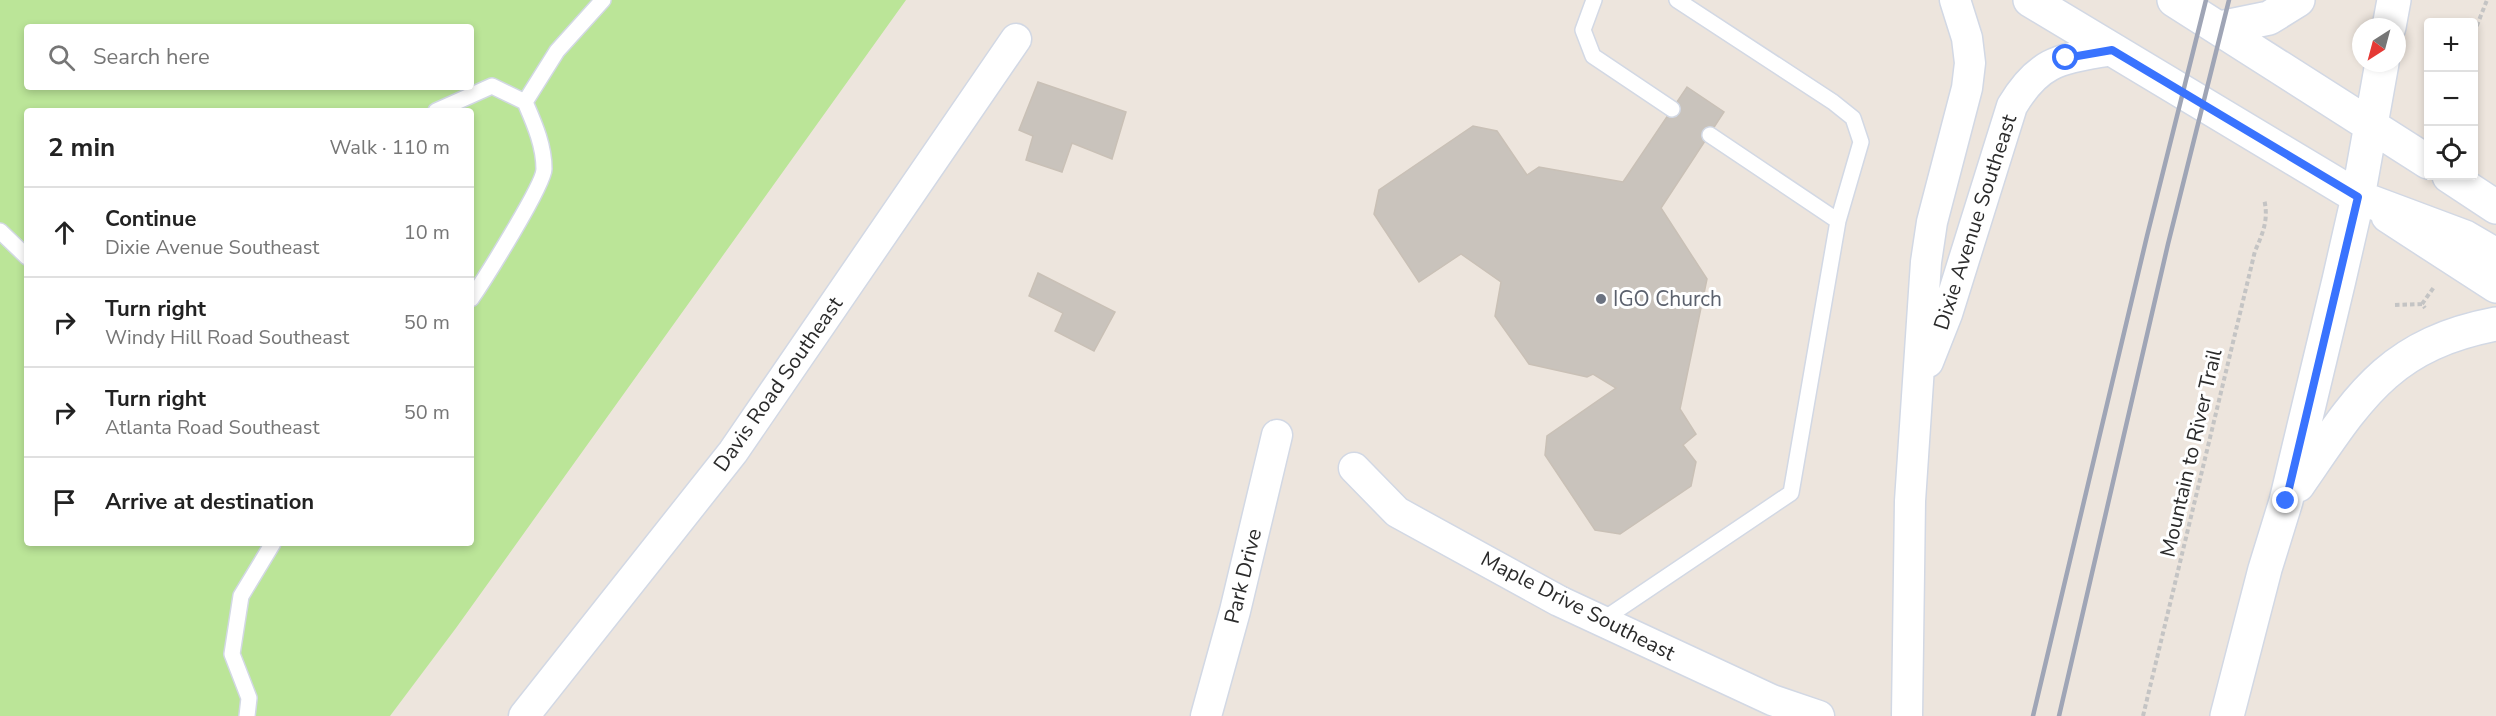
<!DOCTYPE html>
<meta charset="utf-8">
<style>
:root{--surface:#fff;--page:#f6f6f6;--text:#222;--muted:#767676;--line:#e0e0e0}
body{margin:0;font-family:"Nunito Sans",sans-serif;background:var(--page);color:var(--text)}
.controls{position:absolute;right:18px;top:18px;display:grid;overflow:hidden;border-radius:6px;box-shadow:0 3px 9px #0003}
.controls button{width:54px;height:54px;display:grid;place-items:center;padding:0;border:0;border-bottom:2px solid var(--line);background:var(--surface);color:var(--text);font:30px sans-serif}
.compass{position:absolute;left:2352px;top:18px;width:54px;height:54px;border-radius:50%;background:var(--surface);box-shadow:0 3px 9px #0003;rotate:216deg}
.stop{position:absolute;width:18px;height:18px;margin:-14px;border:4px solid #3973fe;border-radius:50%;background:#fff}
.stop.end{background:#3973fe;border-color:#fff;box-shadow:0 2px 6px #0008}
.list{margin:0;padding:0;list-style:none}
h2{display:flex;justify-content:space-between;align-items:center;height:78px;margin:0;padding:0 24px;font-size:26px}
h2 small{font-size:20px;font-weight:400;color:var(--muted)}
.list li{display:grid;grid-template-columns:39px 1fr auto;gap:18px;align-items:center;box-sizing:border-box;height:90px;padding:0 24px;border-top:2px solid var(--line)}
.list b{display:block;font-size:22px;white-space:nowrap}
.list p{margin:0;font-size:20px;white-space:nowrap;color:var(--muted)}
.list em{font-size:20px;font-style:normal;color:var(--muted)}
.icon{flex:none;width:33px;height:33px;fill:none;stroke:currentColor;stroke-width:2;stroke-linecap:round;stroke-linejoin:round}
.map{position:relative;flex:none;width:2496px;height:716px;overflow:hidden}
.search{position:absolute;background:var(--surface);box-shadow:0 3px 9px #0003;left:24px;top:24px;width:450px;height:66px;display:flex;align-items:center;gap:15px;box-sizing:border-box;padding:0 21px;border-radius:6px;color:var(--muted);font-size:22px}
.panel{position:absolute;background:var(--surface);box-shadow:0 3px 9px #0003;left:24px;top:108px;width:450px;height:438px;border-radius:6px}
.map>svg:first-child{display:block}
.green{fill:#bbe598;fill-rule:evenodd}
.building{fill:#c9c3bc;stroke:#c9c0b6;stroke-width:1.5}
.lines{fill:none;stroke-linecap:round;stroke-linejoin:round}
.service-casing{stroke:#d2d8e4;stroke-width:18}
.minor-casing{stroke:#d2d8e4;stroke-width:33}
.tertiary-casing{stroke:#d2d8e4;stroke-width:36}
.secondary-casing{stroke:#d2d8e4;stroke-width:36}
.path{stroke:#c4c4c4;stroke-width:4;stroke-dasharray:4.5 3;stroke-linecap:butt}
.service{stroke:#fff;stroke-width:15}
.minor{stroke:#fff;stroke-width:30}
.tertiary{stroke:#fff;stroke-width:33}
.secondary{stroke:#fff;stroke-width:33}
.rail{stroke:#9fa5b6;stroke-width:4.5}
.route{stroke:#3973fe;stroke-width:8}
.worship-dot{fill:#6b7280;stroke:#fff;stroke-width:2}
.labels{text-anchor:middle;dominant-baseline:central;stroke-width:6;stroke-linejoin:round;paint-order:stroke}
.street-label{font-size:21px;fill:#2b2b2b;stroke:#fff}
.worship-label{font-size:21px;fill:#5b616d;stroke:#fff;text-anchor:start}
</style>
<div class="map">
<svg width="2496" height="716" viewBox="0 0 2496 716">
<rect width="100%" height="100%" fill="#ede5dd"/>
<path class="green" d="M0,0H906L456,628L390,716H0ZM27,27H471V87H27ZM27,111H471V543H27Z"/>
<path class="building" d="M1038,82L1126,112L1112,159L1072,143L1062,172L1026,160L1033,136L1019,130Z
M1687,87L1724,112L1661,208L1707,279L1680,409L1696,434L1683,445L1696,462L1691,486L1620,534L1595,530L1545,455L1547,436L1616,388L1593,374L1587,377L1529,364L1495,316L1501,282L1461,254L1419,282L1374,214L1379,190L1473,126L1497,131L1527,175L1539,167L1623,182Z
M1038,273L1115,312L1094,351L1055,331L1063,313L1029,296Z"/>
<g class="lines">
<g class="service-casing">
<path id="service" d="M1594,0L1583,30L1593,56L1672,109
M525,102L557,51L603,0
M436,111L492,86L525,102C534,123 544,145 544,169C544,185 484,280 471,299
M1710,135L1838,221
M0,231L27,257
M1601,621L1791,493L1838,221L1861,142L1853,118L1833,102L1677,0
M247,716L249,698L232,654L241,596L273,543"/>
</g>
<g class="minor-casing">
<path id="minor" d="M1928,362L1947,314L2012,106C2040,59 2062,59 2112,50
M1354,468L1397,512L1559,601L1772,700L1819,716
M524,716L733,452L1016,39
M1206,716L1235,611L1277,435
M1907,716L1910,501L1926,262L1932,222L1967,88L1970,63L1967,38L1955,0"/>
</g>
<g class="tertiary-casing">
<path id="tertiary" d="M2388,216L2496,286"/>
</g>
<g class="secondary-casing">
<path id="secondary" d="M2030,0L2358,197L2465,237L2496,255
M2174,0L2428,162
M2389,27L2394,0
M2220,28L2269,18L2298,0
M2449,176L2496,207
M2298,485C2357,400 2386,345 2496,324
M2227,716L2265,569L2286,501L2339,280L2358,197L2382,63"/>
</g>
<path class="path" d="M2474,33L2487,0
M2422,304L2434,287
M2395,305L2422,304L2425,308
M2143,716L2255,251C2263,233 2269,219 2264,199"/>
<use href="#service" class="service"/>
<use href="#minor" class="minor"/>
<use href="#tertiary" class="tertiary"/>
<use href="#secondary" class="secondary"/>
<path class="rail" d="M2033,716L2147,236L2206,0
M2059,716L2168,244L2229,0"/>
</g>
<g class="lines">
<path class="route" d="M2066,58L2112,50L2358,197L2286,501"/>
</g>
<circle class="worship-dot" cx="1601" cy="299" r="6"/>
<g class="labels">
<g class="street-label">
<text transform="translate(1975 222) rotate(-72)">Dixie Avenue Southeast</text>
<text transform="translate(778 384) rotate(-55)">Davis Road Southeast</text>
<text transform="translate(2191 453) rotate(-77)">Mountain to River Trail</text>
<text transform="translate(1243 576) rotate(-76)">Park Drive</text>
<text transform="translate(1578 606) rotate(27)">Maple Drive Southeast</text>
</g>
<g class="worship-label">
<text x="1613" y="299">IGO Church</text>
</g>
</g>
</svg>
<div class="controls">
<button>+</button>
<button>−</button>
<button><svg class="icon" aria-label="locate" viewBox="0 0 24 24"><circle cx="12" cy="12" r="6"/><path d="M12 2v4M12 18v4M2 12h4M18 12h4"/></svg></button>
</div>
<svg class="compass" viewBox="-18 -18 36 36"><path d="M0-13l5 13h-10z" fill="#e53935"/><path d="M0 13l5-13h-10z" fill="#767676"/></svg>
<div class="stop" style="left:2066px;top:58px"></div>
<div class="stop end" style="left:2286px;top:501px"></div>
<div class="search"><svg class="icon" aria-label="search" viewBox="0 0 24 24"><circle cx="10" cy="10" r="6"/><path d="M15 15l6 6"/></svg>Search here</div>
<section class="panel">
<h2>2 min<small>Walk · 110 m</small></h2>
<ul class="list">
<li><svg class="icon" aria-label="ahead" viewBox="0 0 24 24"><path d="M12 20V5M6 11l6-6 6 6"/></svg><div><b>Continue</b><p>Dixie Avenue Southeast</p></div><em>10 m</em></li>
<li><svg class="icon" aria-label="right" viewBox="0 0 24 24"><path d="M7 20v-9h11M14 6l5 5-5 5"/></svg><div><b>Turn right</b><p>Windy Hill Road Southeast</p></div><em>50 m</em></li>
<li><svg class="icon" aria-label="right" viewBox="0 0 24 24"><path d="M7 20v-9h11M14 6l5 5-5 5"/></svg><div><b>Turn right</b><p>Atlanta Road Southeast</p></div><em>50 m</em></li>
<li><svg class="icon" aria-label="arrive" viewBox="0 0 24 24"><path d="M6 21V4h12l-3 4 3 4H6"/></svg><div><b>Arrive at destination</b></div></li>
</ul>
</section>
</div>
